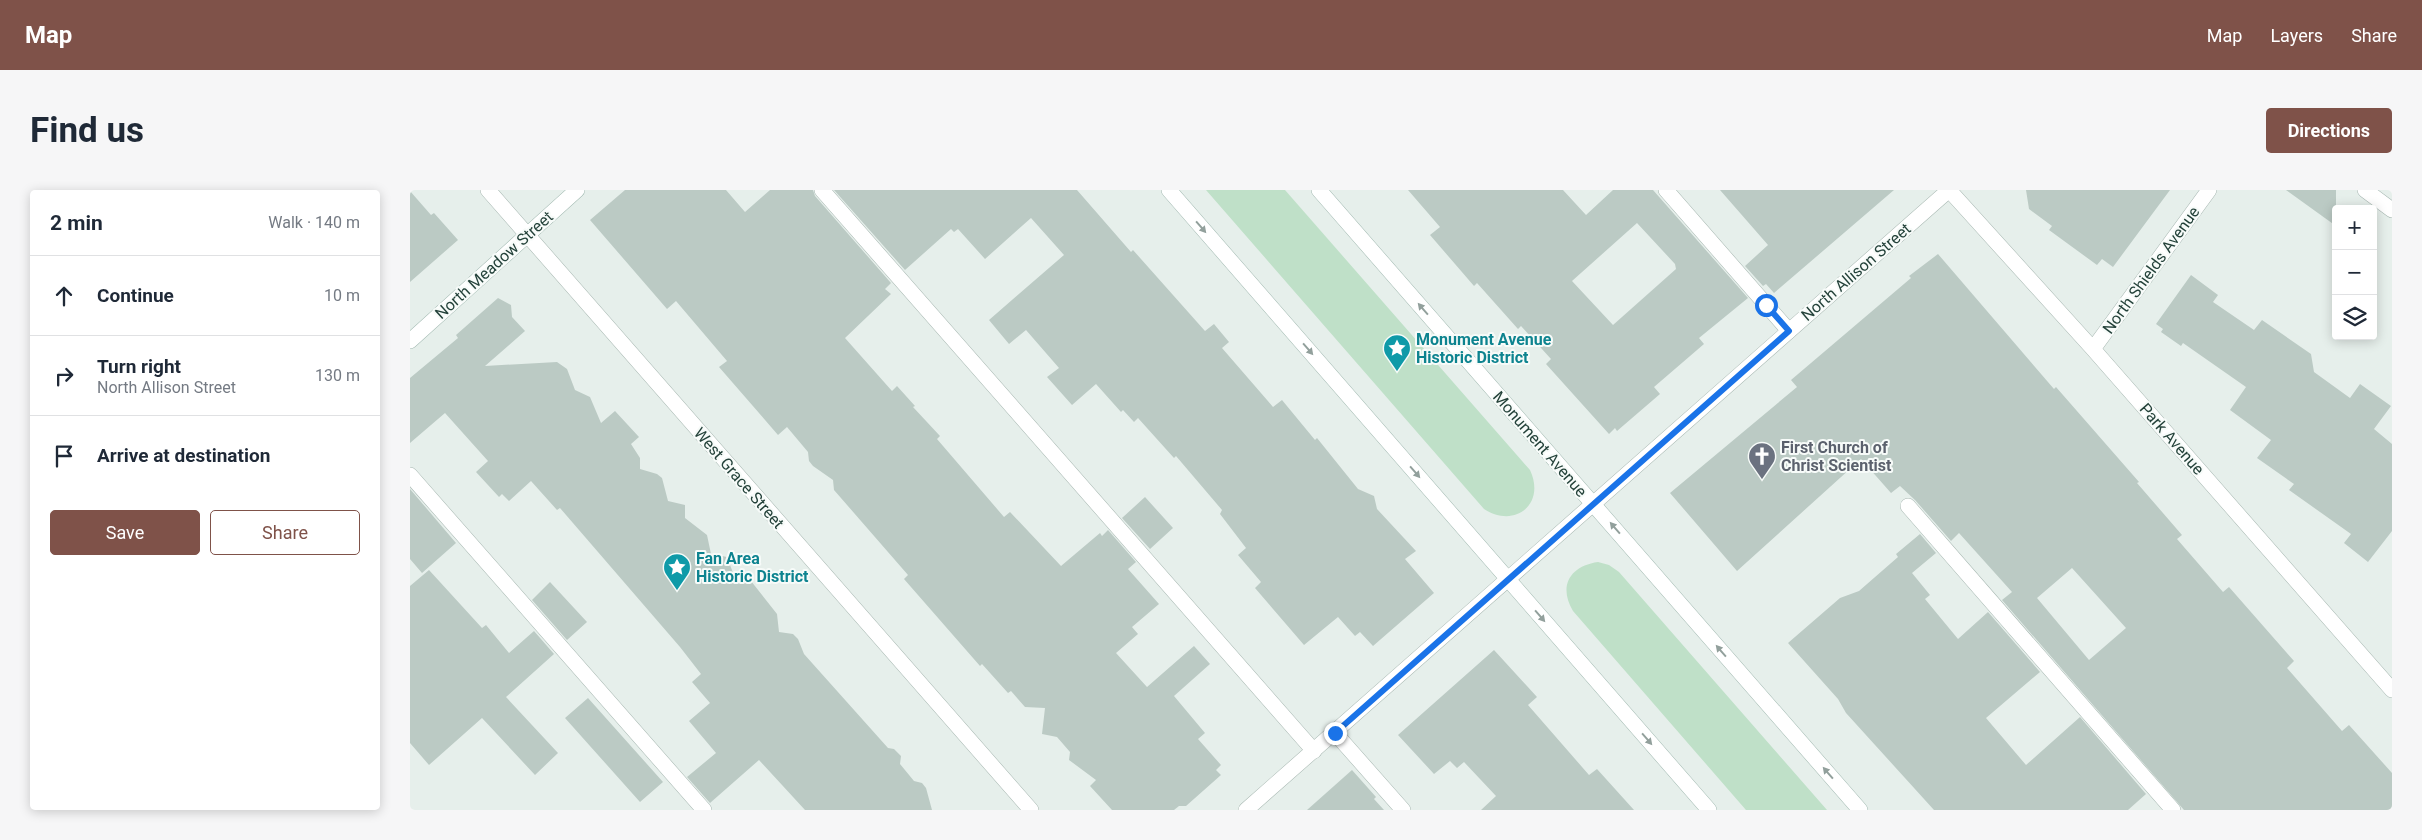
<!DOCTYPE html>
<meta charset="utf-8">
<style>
:root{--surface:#fff;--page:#f6f6f7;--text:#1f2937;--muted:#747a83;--line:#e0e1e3;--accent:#7f5249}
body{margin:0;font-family:Roboto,sans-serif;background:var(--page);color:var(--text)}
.controls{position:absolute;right:15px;top:15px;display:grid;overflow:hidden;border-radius:5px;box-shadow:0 2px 12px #0003}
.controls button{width:45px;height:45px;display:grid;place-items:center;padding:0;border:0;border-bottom:1px solid var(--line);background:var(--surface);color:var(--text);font:25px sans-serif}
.stop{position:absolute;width:15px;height:15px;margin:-11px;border:4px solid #1a73e8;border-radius:50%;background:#fff}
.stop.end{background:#1a73e8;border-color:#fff;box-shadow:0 1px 5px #0008}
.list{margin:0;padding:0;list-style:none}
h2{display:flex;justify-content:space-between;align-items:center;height:65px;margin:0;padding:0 20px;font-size:21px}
h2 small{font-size:16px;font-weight:400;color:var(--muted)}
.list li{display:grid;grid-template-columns:32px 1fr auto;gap:15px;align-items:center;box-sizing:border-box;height:80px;padding:0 20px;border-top:1px solid var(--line)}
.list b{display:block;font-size:19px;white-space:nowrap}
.list p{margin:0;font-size:16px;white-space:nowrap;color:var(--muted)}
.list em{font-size:16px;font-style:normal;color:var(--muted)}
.actions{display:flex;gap:10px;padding:15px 20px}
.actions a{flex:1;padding:11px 0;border:1px solid var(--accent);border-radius:5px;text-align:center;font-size:18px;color:var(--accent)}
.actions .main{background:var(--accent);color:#fff}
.icon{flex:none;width:28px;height:28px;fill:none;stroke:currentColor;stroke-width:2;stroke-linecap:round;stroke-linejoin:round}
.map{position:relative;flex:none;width:1982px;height:620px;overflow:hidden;border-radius:5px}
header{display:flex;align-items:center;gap:30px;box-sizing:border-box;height:70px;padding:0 25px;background:var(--accent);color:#fff}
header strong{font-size:24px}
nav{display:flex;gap:28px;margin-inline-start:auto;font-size:18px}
.intro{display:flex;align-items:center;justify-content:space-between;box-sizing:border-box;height:120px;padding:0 30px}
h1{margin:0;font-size:35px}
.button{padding:12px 22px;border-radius:5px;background:var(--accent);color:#fff;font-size:18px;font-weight:700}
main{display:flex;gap:30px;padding:0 30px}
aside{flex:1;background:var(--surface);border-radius:5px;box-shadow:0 2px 12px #0003}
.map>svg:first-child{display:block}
.green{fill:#bfe0c8}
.building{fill:#bbcac4;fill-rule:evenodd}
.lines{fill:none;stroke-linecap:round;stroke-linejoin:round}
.lane-casing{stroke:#a8b8b2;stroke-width:16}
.street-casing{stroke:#a8b8b2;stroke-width:16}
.secondary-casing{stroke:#a4bbb3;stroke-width:16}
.lane{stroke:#fff;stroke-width:15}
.street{stroke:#fff;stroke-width:15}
.secondary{stroke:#fff;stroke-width:15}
.oneway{fill:#92a09c}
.route{stroke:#1a73e8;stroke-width:6}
.labels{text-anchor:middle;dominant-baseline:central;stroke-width:4;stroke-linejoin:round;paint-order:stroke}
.street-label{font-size:16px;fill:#24423a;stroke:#f7fbf9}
.culture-label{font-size:16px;font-weight:bold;fill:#0d838f;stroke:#f7fbf9;text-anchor:start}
.worship-label{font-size:16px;font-weight:bold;fill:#5b616d;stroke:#f7fbf9;text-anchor:start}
</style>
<header>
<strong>Map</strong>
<nav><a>Map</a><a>Layers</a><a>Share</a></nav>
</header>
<div class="intro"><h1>Find us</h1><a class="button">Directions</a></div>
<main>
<aside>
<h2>2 min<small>Walk · 140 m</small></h2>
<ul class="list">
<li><svg class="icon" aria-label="ahead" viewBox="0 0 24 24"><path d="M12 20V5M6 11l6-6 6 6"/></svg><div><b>Continue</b></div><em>10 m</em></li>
<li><svg class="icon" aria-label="right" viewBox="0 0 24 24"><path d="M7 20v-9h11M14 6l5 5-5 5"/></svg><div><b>Turn right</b><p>North Allison Street</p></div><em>130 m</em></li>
<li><svg class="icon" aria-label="arrive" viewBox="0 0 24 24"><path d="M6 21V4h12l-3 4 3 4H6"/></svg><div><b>Arrive at destination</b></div></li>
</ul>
<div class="actions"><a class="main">Save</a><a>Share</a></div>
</aside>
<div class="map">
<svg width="1982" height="620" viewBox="0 0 1982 620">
<rect width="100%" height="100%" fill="#e6efeb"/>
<path class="green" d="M796,0H875L1120,280C1136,314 1105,339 1074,319Z
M1188,372L1199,375L1209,382L1417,620H1336L1163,421C1148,396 1160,376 1188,372Z"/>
<path class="building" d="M215,0H316L335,22L360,0H403L405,6L481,93L475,99L481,104L435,148L482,201L487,196L505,216L503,217L530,246L527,249L594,327L600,322L651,376L690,343L692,346L698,340L726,372L718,379L749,414L722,437L728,444L706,463L737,497L784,456L800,474L764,506L795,543L788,549L811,575L806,580L811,585L776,616H769L764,620H702L680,596L686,590L659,570L660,562L647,547L632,544L635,518L615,517L601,501L598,503L572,474L570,476L494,389L498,385L424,300L423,290L403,276L399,271L398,262L377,237L368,245L309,177L317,171L266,111L257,119L180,30Z
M424,0H667L721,62L723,60L795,141L804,134L819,152L812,158L863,217L872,210L905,250L907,248L948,299L964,306L967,319L1006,361L995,369L1024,403L963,456L950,442L945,446L928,427L894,455L845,398L851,392L828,365L836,358L810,324L812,320L766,266L764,268L728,228L724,232L713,220L711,222L686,194L662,215L637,187L649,178L616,140L599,154L579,130L654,65L621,28L575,69L548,39L544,42L541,39L495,80Z
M998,0H1153L1176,25L1203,0H1243L1338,108L1289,148L1294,154L1244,197L1250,204L1207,241L1205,238L1199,244L1136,174L1141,169L1111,136L1108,139L1067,93L1064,96L1020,45L1030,37ZM1227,33L1265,74L1266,79L1203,135L1162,91Z
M1310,0H1484L1364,103L1356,94L1353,96L1335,76L1358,55Z
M1616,0H1760L1703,77L1692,69L1687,75L1639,40L1642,36L1619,19Z
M1876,0H1926V36Z
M0,1L21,25L24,23L48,50L0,92Z
M1528,64L1644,199L1646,197L1729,292L1727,293L1772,345L1767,349L1813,402L1819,397L1884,471L1877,478L1932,541L1939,535L1982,583V620H1774L1592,410L1602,402L1549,343L1541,351L1505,310L1490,296L1481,303L1451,269L1327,381L1260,303L1387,197L1381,190L1501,88L1499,86ZM1662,378L1716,438L1679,470L1627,408Z
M1781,85L1808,105L1803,112L1844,140L1852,130L1901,164L1904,182L1940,208L1950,194L1981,216L1964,239L1982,254V341L1958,372L1934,353L1941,344L1879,300L1884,294L1847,268L1861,250L1820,220L1836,197L1773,153L1771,156L1751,142L1753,139L1746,134Z
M88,108L101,115L102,127L115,141L75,176L147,172L157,179L165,200L180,207L191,233L205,221L229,247L221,254L230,268V279L247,284L252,288L258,311L275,315V328L297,345L301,364L317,367L325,388L341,391L367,424L369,442L383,444L388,449L394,464L478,558L484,559L491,566L490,574L504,591L512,593L516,598L522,620H395L349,570L300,613L277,587L306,563L279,531L300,513L282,492L291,484L270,457L150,318L147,320L121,291L99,311L92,304L89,307L66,282L78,271L35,223L0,253V188L48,148L46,145Z
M0,299L46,353L12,383L0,369Z
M735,307L763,338L740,359L712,328Z
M1510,344L1526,363L1502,383L1520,405L1515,409L1548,449L1578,422L1630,482L1576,528L1616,575L1670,527L1736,604L1718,620H1524L1436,523L1428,509L1378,453L1430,408L1449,401L1488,367L1486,364Z
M19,380L72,438L76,435L99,463L124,441L144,464L96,507L148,563L125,585L72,528L19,575L0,553V396Z
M140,392L177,432L157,450L122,410Z
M1084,460L1127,507L1118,515L1179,585L1187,579L1224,620H1071L1086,606L1054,572L1047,578L1040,571L1024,584L988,545Z
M178,508L253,592L230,612L155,528Z
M942,580L966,607L964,609L974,620H897Z"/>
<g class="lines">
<g class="lane-casing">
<path id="lane" d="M412,0L904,561
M1256,0L1379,141
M1955,0L1982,20
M0,285L294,620
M1498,316L1763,620
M925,543L993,620"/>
</g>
<g class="street-casing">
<path id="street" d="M78,0L621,620
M1539,0L1683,159L1982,500
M1683,159L1799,0
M836,620L1539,0"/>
</g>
<g class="secondary-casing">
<path id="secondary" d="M759,0L1299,620
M909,0L1450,620
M0,151L167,0"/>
</g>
<use href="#lane" class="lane"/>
<use href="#street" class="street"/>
<use href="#secondary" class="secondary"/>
</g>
<defs><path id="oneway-solid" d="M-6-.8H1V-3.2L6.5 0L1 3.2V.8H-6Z" transform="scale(1.25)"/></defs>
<g class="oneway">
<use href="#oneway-solid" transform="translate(791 37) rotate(49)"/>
<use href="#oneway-solid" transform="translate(1013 119) rotate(-131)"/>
<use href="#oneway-solid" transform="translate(898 159) rotate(49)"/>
<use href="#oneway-solid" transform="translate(1005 282) rotate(49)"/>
<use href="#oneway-solid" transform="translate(1205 338) rotate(-131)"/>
<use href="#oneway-solid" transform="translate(1130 426) rotate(49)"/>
<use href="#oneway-solid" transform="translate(1311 461) rotate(-131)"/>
<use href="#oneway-solid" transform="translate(1237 549) rotate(49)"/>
<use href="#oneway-solid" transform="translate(1418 583) rotate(-131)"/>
</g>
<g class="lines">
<path class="route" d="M925,543L1379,141L1356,115"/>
</g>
<defs>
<g id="sight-pin" transform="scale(1.4375)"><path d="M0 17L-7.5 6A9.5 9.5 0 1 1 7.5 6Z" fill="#0f9aa8" stroke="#f7fbf9"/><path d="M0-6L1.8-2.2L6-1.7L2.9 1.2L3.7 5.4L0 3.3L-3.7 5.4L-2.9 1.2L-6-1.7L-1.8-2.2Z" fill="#fff"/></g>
<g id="church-pin" transform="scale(1.4375)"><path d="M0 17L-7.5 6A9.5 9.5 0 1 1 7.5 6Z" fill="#6b7280" stroke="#f7fbf9"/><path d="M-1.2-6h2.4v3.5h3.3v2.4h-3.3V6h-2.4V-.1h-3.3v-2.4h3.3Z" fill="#fff"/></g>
</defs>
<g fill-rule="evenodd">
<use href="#sight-pin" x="987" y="158"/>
<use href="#church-pin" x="1352" y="266"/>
<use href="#sight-pin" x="267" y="377"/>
</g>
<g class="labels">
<g class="street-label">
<text transform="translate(84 75) rotate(-42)">North Meadow Street</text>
<text transform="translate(1741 80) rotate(-54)">North Shields Avenue</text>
<text transform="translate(1446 82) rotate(-41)">North Allison Street</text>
<text transform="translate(1762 249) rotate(49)">Park Avenue</text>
<text transform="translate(1130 254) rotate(49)">Monument Avenue</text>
<text transform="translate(329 288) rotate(49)">West Grace Street</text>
</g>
<g class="culture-label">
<text x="1006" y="149">Monument Avenue<tspan x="1006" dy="18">Historic District</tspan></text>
<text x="286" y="368">Fan Area<tspan x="286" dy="18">Historic District</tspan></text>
</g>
<g class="worship-label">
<text x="1371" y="257">First Church of<tspan x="1371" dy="18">Christ Scientist</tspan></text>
</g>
</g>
</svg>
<div class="controls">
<button>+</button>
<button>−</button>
<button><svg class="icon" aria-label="layers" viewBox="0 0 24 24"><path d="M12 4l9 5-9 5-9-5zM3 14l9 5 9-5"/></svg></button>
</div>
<div class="stop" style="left:1356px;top:115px"></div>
<div class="stop end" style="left:925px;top:543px"></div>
</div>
</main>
